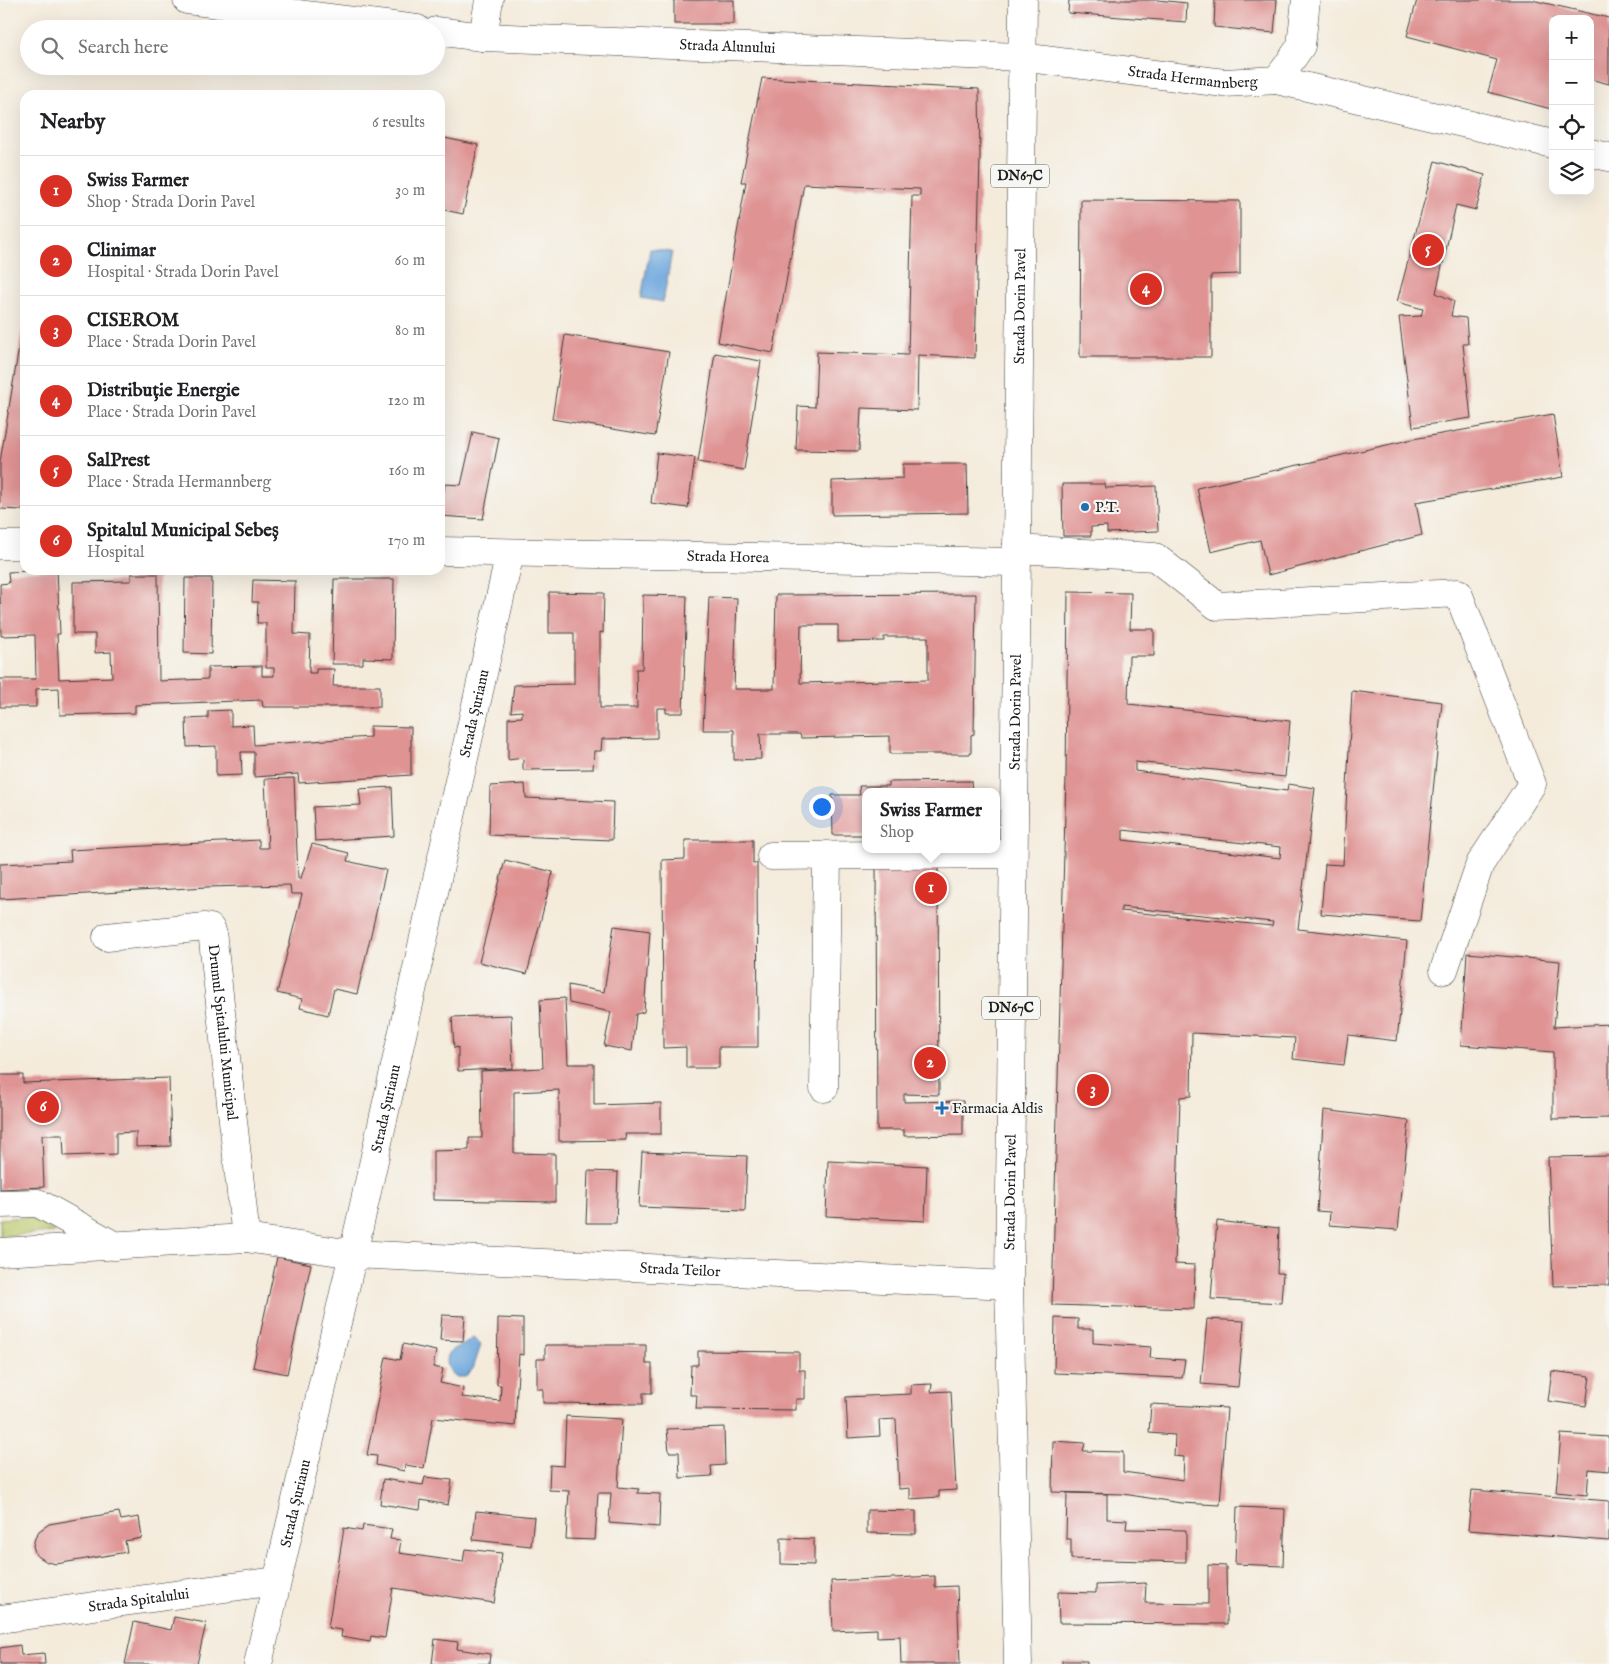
<!DOCTYPE html>
<meta charset="utf-8">
<style>
:root{--surface:#fff;--page:#f2f2f2;--text:#202124;--muted:#757577;--line:#e0e0e0;--accent:#d93025}
body{margin:0;font-family:"IM FELL English",serif;background:var(--page);color:var(--text)}
.controls{position:absolute;right:15px;top:15px;display:grid;overflow:hidden;border-radius:10px;box-shadow:0 5px 20px #0002}
.controls button{width:45px;height:45px;display:grid;place-items:center;padding:0;border:0;border-bottom:1px solid var(--line);background:var(--surface);color:var(--text);font:25px sans-serif}
.you{position:absolute;left:821px;top:806px;width:18px;height:18px;margin:-12px;border:4px solid #fff;border-radius:50%;background:#1a73e8;box-shadow:0 0 0 8px #1a73e833}
.badge{display:grid;place-items:center;width:32px;height:32px;border-radius:50%;background:var(--accent);color:#fff;font-size:16px;font-weight:700}
.pin{position:absolute;translate:-50% -50%;border:2px solid #fff;box-shadow:0 1px 5px #0006}
.popup{position:absolute;left:862px;top:788px;width:138px;height:65px;box-sizing:border-box;display:grid;place-content:center;border-radius:10px;background:var(--surface);filter:drop-shadow(0 1px 4px #0005);font-size:16px;white-space:nowrap;color:var(--muted)}
.popup b{font-size:19px;color:var(--text)}
.popup::after{content:'';position:absolute;left:50%;top:100%;margin-left:-10px;border:10px solid transparent;border-top-color:var(--surface)}
.list{margin:0;padding:0;list-style:none}
h2{display:flex;justify-content:space-between;align-items:center;height:65px;margin:0;padding:0 20px;font-size:21px}
h2 small{font-size:16px;font-weight:400;color:var(--muted)}
.list li{display:grid;grid-template-columns:32px 1fr auto;gap:15px;align-items:center;box-sizing:border-box;height:70px;padding:0 20px;border-top:1px solid var(--line)}
.list b{display:block;font-size:19px;white-space:nowrap}
.list p{margin:0;font-size:16px;white-space:nowrap;color:var(--muted)}
.list em{font-size:16px;font-style:normal;color:var(--muted)}
.icon{flex:none;width:28px;height:28px;fill:none;stroke:currentColor;stroke-width:2;stroke-linecap:round;stroke-linejoin:round}
.map{position:relative;flex:none;width:1609px;height:1664px;overflow:hidden}
.search{position:absolute;background:var(--surface);box-shadow:0 5px 20px #0002;left:20px;top:20px;width:425px;height:55px;display:flex;align-items:center;gap:12px;box-sizing:border-box;padding:0 18px;border-radius:28px;color:var(--muted);font-size:19px}
.panel{position:absolute;background:var(--surface);box-shadow:0 5px 20px #0002;left:20px;top:90px;width:425px;height:485px;border-radius:15px}
.map>svg:first-child{display:block}
.green{fill:#bcc96b;stroke:#6c7244}
.water{fill:#6ea7dd;stroke:#45627c}
.building{fill:#df9393;fill-rule:evenodd}
.lines{fill:none;stroke-linecap:round;stroke-linejoin:round}
.minor-casing{stroke:#3c3b39;stroke-width:29}
.major-casing{stroke:#3c3b39;stroke-width:29}
.minor{stroke:#fff;stroke-width:28}
.major{stroke:#fff;stroke-width:28}
.poi-dot{fill:#1f6fb2;stroke:#f6f6f2;stroke-width:2}
.labels{text-anchor:middle;dominant-baseline:central;stroke-width:4.5;stroke-linejoin:round;paint-order:stroke}
.shield{fill:#f6f6f2;stroke:#5d5d5c;stroke-width:1}
.shield-label{font-size:14px;font-weight:bold;fill:#1c1c1c}
.street-label{font-size:15px;fill:#1c1c1c;stroke:#f6f6f2}
.poi-label{font-size:15px;fill:#1c1c1c;stroke:#f6f6f2;text-anchor:start}
</style>
<div class="map">
<svg width="1609" height="1664" viewBox="0 0 1609 1664">
<rect width="100%" height="100%" fill="#f6f6f2"/>
<filter id="ink" filterUnits="userSpaceOnUse"><feTurbulence type="fractalNoise" baseFrequency=".02" numOctaves="2"/><feDisplacementMap in="SourceGraphic" scale="10" xChannelSelector="R" yChannelSelector="G"/><feConvolveMatrix kernelMatrix="1 2 1 2 8 2 1 2 1" color-interpolation-filters="sRGB"/></filter>
<filter id="wash" filterUnits="userSpaceOnUse"><feTurbulence type="fractalNoise" baseFrequency=".0096" numOctaves="4" result="noise"/><feDisplacementMap in="SourceGraphic" scale="20" xChannelSelector="R" yChannelSelector="G"/><feGaussianBlur stdDeviation="1.12" result="paint"/><feColorMatrix in="noise" values="0 0 0 0 0 0 0 0 0 0 0 0 0 0 0 0 0 1.4 0 .05"/><feComposite in="paint" operator="in"/></filter>
<g filter="url(#wash)">
<rect width="100%" height="100%" fill="#f4ebdb"/>
<path class="green" d="M29,1217L56,1232L0,1236V1219Z"/>
<path class="water" d="M650,249L672,252L663,302L641,298Z
M473,1338L481,1345L473,1369L465,1377H455C446,1369 443,1354 455,1348C457,1347 460,1346 463,1345C467,1343 469,1340 473,1338Z"/>
<g id="blocks">
<path class="building" d="M674,0H734V24H674Z
M1069,0H1158L1187,3L1186,22L1068,13Z
M1215,0H1277L1274,33L1214,27Z
M1417,0H1532L1609,18V84L1590,79V19H1553V104L1551,109L1488,92L1497,60L1407,36Z
M762,78L979,89L980,157L975,358L918,355L917,410L861,408L859,451L796,450L798,406L815,407L817,352L908,355L912,196H920V189L804,184L773,353L718,342L746,182H741Z
M440,137L478,145L463,214L440,209Z
M1435,161L1485,175L1476,210L1456,205L1436,293L1454,301L1451,316L1466,318L1468,344H1463L1471,418L1413,427L1399,317L1421,316L1423,309L1397,302Z
M1081,200L1240,201V274L1211,275V357H1080Z
M24,317L25,495L23,510L0,509V462Z
M565,335L669,352L655,436L552,419Z
M715,353L761,361L744,470L698,462Z
M1553,414L1563,477L1416,502L1422,535L1268,575L1260,540L1211,552L1197,488L1413,439Z
M473,432L499,438L483,519L440,516L445,484L461,485Z
M657,453L695,458L688,508L651,503Z
M903,464H967L968,513L832,515V481L903,478Z
M1062,484H1105L1106,488L1156,486L1158,531L1107,533V526L1091,527V536H1063Z
M57,570L60,634H57L59,679L112,677L111,652L95,653V634H73V582L131,581V574H158L159,681L208,679V667L262,666V676H274V668H266V623H257L258,602H252L253,580L295,581L294,634L310,635L309,673H316V669H334L333,686H380V707H263L262,700L135,705V713L60,715L59,688L36,689V707H0V679H36L35,635L1,636L0,584L9,583L8,572Z
M185,578H212L211,654L184,653Z
M334,579H394L393,659L363,658V664H332Z
M549,592L604,593L603,633L600,632V708H637L636,669H642L643,595L687,596L683,713H666V708H657V738L602,739L601,751H594L593,769L523,770V758L508,760V718L522,717V711L511,712L514,685L574,684V633H549Z
M1068,592L1131,593L1130,629H1154V656H1129L1128,704L1290,721L1285,777L1135,762V771L1287,791L1288,784L1315,788L1298,929L1407,941L1397,1041L1348,1035L1344,1065L1293,1059L1295,1038L1192,1033L1191,1096L1180,1097L1175,1264L1195,1265L1194,1309L1052,1305L1066,776ZM1123,830L1281,847L1280,858L1123,840ZM1121,907L1273,922L1272,926L1121,911Z
M976,594L974,734L971,735V754H890V736L801,738L800,734H760L761,759L734,760V730H703L709,597L737,598L734,689H774L776,595ZM801,625H838V642L884,641V637H928V680L800,683Z
M1352,691L1442,702L1420,921L1321,914L1325,864L1343,865Z
M231,710V726L253,725L254,745L370,737V726L411,727V775L299,783L298,774L254,777V752H241L242,775L216,776V746L187,747L186,719L208,718V711Z
M294,778L298,878H301L312,844L349,853L347,861L386,870L357,994L334,989L328,1015L300,1008L302,999L277,993L302,894H291L290,885L207,887L0,899V864L71,861L70,850L259,840V848H268L265,779Z
M971,781L972,792H866V835H833L832,795H860L859,786H889V782Z
M525,784L526,798L613,802L612,840L489,835L490,786Z
M392,787L394,836L315,841L313,807L361,805L359,789Z
M685,840H753V863H757L758,1047H719V1068H686V1047L663,1048L662,860L685,859Z
M505,860L553,872L527,974L479,962Z
M876,863H938L939,1095L904,1094V1102L963,1101V1135L904,1136V1130H877Z
M614,926L650,931L644,1012L636,1014L632,1051L604,1046L611,1012L569,1003L568,985L604,992Z
M1467,953L1560,961L1554,1027L1609,1024V1118L1553,1119V1052L1461,1045Z
M565,998L568,1064H594V1105L661,1103V1134H625L626,1140L559,1141V1090L514,1092V1153L555,1154V1202L433,1200V1151L469,1150V1138H482L481,1071L543,1068L540,1000Z
M511,1015L513,1068L458,1071V1047L454,1048L452,1017Z
M0,1075H23V1083L169,1078L171,1146L136,1147V1132L116,1133V1154L64,1156L63,1135H42L44,1187L0,1189Z
M1324,1110L1409,1121L1398,1230L1329,1225L1330,1212L1317,1211Z
M642,1152L747,1156L745,1211L639,1207Z
M1609,1156V1285L1553,1286L1548,1157Z
M828,1161L927,1166L925,1221L826,1216Z
M588,1171L618,1172L616,1223H586Z
M1217,1221L1279,1228L1277,1273H1283L1281,1303L1211,1299Z
M277,1257L311,1264L287,1374L253,1367Z
M442,1315L465,1316L463,1341L440,1340Z
M498,1318L523,1319V1355L519,1354L515,1426L433,1418L424,1468L405,1465L404,1471L376,1465L377,1456L367,1455L386,1357L400,1360L403,1344L436,1351L433,1367L443,1369L440,1383L463,1388L462,1397L500,1401L501,1385H497Z
M1055,1318L1078,1319V1329H1093V1343L1151,1347L1150,1358L1185,1360L1182,1378L1054,1373Z
M1207,1319L1244,1321L1238,1387L1201,1384Z
M545,1345H646V1364H652V1393H643V1404L543,1403V1389H537V1359H545Z
M698,1351L799,1352V1370H805V1399H796V1410L696,1409L697,1395H690L691,1365H698Z
M1552,1371L1590,1376L1586,1406L1548,1401Z
M932,1384L931,1392L951,1391L956,1490L939,1491V1497L910,1499V1488L899,1489L896,1419L879,1420L880,1436L848,1438L846,1397L911,1394V1385Z
M1151,1404L1227,1408L1220,1505L1181,1503L1123,1494L1052,1492L1053,1441L1085,1443L1083,1451L1123,1452V1472L1183,1480L1184,1457L1174,1456L1175,1435L1149,1433Z
M566,1416L622,1419L618,1487L639,1489L637,1493L660,1494L659,1527L609,1523L611,1493H598L595,1540L566,1539L569,1491L549,1490L550,1465L564,1466Z
M724,1427L725,1465L711,1466L712,1476L680,1478L679,1452H669L667,1429Z
M1561,1434L1609,1437V1471L1589,1469L1587,1495L1556,1492Z
M425,1477L452,1480L448,1505L421,1500L420,1510L380,1504L383,1479L423,1485Z
M1472,1490L1609,1501V1541L1468,1530Z
M1067,1493L1107,1494V1519L1127,1520L1126,1529L1186,1530V1562L1071,1559V1539H1066Z
M1237,1507L1285,1509L1283,1566L1235,1564Z
M867,1510L916,1511V1534L867,1533Z
M476,1511L534,1517L531,1546L473,1540Z
M119,1512L121,1520L139,1517L142,1538L125,1541L127,1552L56,1564L47,1562L36,1555L33,1546L35,1538L39,1531L49,1524Z
M363,1525L392,1529L390,1539L401,1540L399,1553L463,1562L465,1549L502,1553L494,1603L393,1588L385,1638L371,1636L370,1642L341,1637L342,1630L328,1628L344,1528L362,1531Z
M781,1538L814,1539V1565L781,1564Z
M1208,1565L1226,1566L1227,1624L1059,1623L1058,1592L1096,1593V1585L1146,1583L1145,1603L1208,1604Z
M935,1576V1587L957,1586L960,1664H901L900,1636L877,1637V1629L833,1631L831,1581Z
M174,1617L206,1623L197,1664H125L134,1622L171,1630Z
M435,1639L458,1642L457,1649L490,1654L489,1664H432Z
M20,1645L21,1655L44,1653L45,1664H0V1648Z
M1062,1661H1087V1664H1062Z"/>
</g>
</g>
<g filter="url(#ink)">
<use href="#blocks" fill-opacity="0" stroke="#3c3b39" stroke-width="1"/>
<g class="lines">
<g class="minor-casing">
<g id="minor">
<path d="M187,0L417,29"/>
<path id="s1" d="M436,31L483,37L1021,57L1224,83L1277,80L1301,46L1306,0"/>
<path d="M483,37L489,0"/>
<path d="M1277,80L1553,144"/>
<path d="M1590,153L1609,157"/>
<path d="M0,545H25"/>
<path d="M1016,549L1155,557L1217,606L1458,593L1532,784L1480,864L1444,970"/>
<path id="s2" d="M440,551L1016,562"/>
<path d="M771,856L1013,854"/>
<path id="s3" d="M107,937L205,927L210,928L212,931L246,1238"/>
<path d="M824,1088L827,855"/>
<path d="M0,1204L38,1203L115,1246"/>
<path id="s4" d="M0,1252L246,1238L353,1254L1009,1285"/>
<path id="s5" d="M0,1619L276,1581"/>
<path id="s6" d="M258,1664L353,1254L510,553"/>
</g>
</g>
<g class="major-casing">
<g id="major">
<path id="s7" d="M1018,1664L1009,1285L1023,0"/>
</g>
</g>
<use href="#minor" class="minor"/>
<use href="#major" class="major"/>
</g>
</g>
<g class="poi-dot">
<circle cx="1085" cy="507" r="5"/>
<path d="M939.5 1100.5h5v5h5v5h-5v5h-5v-5h-5v-5h5z"/>
</g>
<g class="labels">
<g class="shield">
<rect x="991" y="164.5" width="58" height="23" rx="4"/>
<rect x="982" y="996.5" width="58" height="23" rx="4"/>
</g>
<g class="shield-label">
<text x="1020" y="176">DN67C</text>
<text x="1011" y="1008">DN67C</text>
</g>
<g class="street-label">
<text stroke="none"><textPath href="#s1" startOffset="292">Strada Alunului</textPath></text>
<text stroke="none"><textPath href="#s1" startOffset="759">Strada Hermannberg</textPath></text>
<text stroke="none"><textPath href="#s7" startOffset="1358">Strada Dorin Pavel</textPath></text>
<text stroke="none"><textPath href="#s2" startOffset="288">Strada Horea</textPath></text>
<text stroke="none"><textPath href="#s7" startOffset="952">Strada Dorin Pavel</textPath></text>
<text stroke="none"><textPath href="#s6" startOffset="975">Strada Șurianu</textPath></text>
<text stroke="none"><textPath href="#s3" startOffset="209">Drumul Spitalului Municipal</textPath></text>
<text stroke="none"><textPath href="#s6" startOffset="570">Strada Șurianu</textPath></text>
<text stroke="none"><textPath href="#s7" startOffset="472">Strada Dorin Pavel</textPath></text>
<text stroke="none"><textPath href="#s4" startOffset="682">Strada Teilor</textPath></text>
<text stroke="none"><textPath href="#s6" startOffset="165">Strada Șurianu</textPath></text>
<text stroke="none"><textPath href="#s5" startOffset="140">Strada Spitalului</textPath></text>
</g>
<g class="poi-label">
<text x="1095" y="507">P.T.</text>
<text x="952" y="1108">Farmacia Aldis</text>
</g>
</g>
</svg>
<div class="controls">
<button>+</button>
<button>−</button>
<button><svg class="icon" aria-label="locate" viewBox="0 0 24 24"><circle cx="12" cy="12" r="6"/><path d="M12 2v4M12 18v4M2 12h4M18 12h4"/></svg></button>
<button><svg class="icon" aria-label="layers" viewBox="0 0 24 24"><path d="M12 4l9 5-9 5-9-5zM3 14l9 5 9-5"/></svg></button>
</div>
<div class="you"></div>
<div class="pin badge" style="left:931px;top:888px">1</div>
<div class="popup"><b>Swiss Farmer</b>Shop</div>
<div class="pin badge" style="left:930px;top:1063px">2</div>
<div class="pin badge" style="left:1093px;top:1090px">3</div>
<div class="pin badge" style="left:1146px;top:289px">4</div>
<div class="pin badge" style="left:1428px;top:250px">5</div>
<div class="pin badge" style="left:43px;top:1107px">6</div>
<div class="search"><svg class="icon" aria-label="search" viewBox="0 0 24 24"><circle cx="10" cy="10" r="6"/><path d="M15 15l6 6"/></svg>Search here</div>
<section class="panel">
<h2>Nearby<small>6 results</small></h2>
<ul class="list">
<li><span class="badge">1</span><div><b>Swiss Farmer</b><p>Shop · Strada Dorin Pavel</p></div><em>30 m</em></li>
<li><span class="badge">2</span><div><b>Clinimar</b><p>Hospital · Strada Dorin Pavel</p></div><em>60 m</em></li>
<li><span class="badge">3</span><div><b>CISEROM</b><p>Place · Strada Dorin Pavel</p></div><em>80 m</em></li>
<li><span class="badge">4</span><div><b>Distribuție Energie</b><p>Place · Strada Dorin Pavel</p></div><em>120 m</em></li>
<li><span class="badge">5</span><div><b>SalPrest</b><p>Place · Strada Hermannberg</p></div><em>160 m</em></li>
<li><span class="badge">6</span><div><b>Spitalul Municipal Sebeș</b><p>Hospital</p></div><em>170 m</em></li>
</ul>
</section>
</div>
